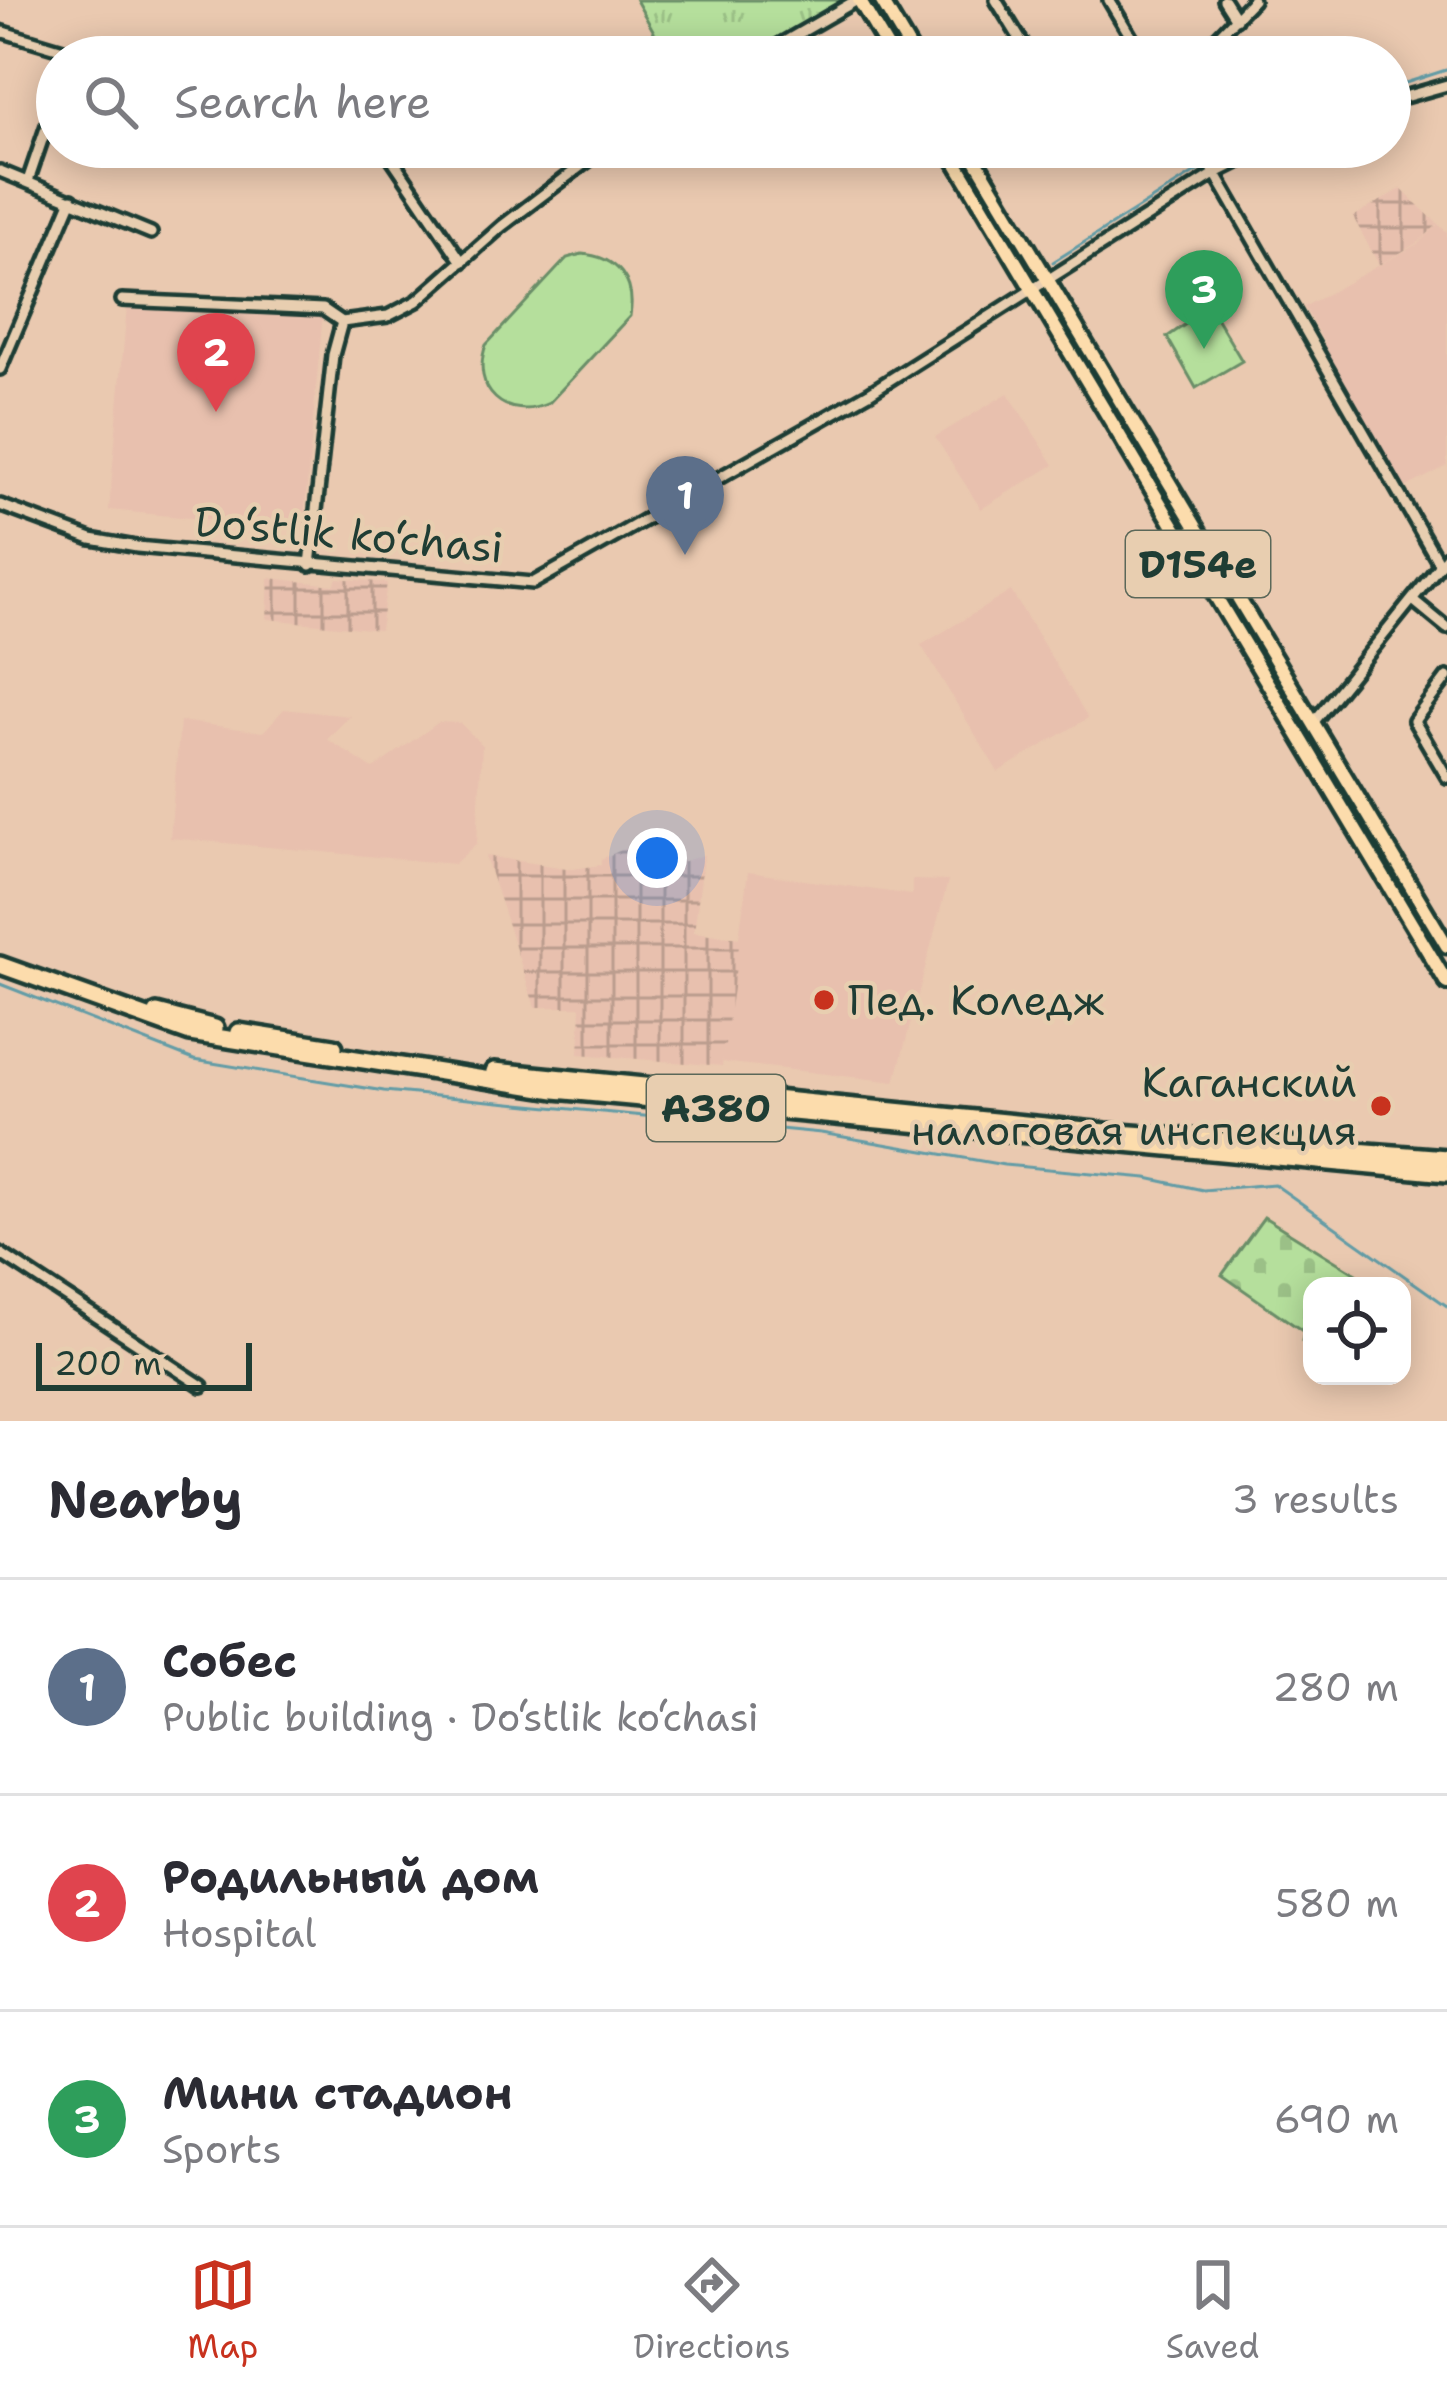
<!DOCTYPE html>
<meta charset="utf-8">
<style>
:root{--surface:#fff;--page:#f7f7f7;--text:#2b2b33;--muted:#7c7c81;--line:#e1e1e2;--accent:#c8321e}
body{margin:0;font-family:"Shantell Sans",sans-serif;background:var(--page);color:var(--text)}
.controls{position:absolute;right:36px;bottom:36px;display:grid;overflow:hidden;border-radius:24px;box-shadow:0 6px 30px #0003}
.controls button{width:108px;height:108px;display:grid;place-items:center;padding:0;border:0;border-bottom:3px solid var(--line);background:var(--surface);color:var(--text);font:60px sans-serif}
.scale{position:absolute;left:36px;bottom:30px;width:216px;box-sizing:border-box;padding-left:12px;border:6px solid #1f3d34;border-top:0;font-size:33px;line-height:42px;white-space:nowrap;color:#1f3d34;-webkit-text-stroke:9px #e8ceb0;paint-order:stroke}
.you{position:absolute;left:657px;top:858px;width:42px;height:42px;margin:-30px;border:9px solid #fff;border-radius:50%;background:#1a73e8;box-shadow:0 0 0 18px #1a73e833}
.badge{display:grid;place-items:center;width:78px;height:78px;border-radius:50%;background:var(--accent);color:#fff;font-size:39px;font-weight:700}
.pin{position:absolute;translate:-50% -99px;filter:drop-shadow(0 3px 6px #0008)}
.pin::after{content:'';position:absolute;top:63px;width:42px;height:36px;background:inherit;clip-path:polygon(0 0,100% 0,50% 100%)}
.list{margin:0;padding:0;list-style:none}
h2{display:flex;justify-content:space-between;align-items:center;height:156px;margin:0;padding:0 48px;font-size:51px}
h2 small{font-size:39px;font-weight:400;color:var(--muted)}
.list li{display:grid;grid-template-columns:78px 1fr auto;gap:36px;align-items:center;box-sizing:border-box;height:216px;padding:0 48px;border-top:3px solid var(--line)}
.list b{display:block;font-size:45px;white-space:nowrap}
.list p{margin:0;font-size:39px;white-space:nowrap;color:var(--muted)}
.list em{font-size:39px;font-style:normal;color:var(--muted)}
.icon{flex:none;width:66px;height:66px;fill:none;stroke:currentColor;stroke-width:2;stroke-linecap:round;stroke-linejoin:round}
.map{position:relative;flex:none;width:1447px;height:1421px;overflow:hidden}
.search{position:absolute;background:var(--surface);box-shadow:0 6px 30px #0003;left:36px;right:36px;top:36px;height:132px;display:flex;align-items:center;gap:30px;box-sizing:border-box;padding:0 42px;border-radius:66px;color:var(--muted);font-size:45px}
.sheet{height:804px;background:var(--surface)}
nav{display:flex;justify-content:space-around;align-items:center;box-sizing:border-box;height:168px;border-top:3px solid var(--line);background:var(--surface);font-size:33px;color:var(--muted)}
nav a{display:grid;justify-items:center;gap:6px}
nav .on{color:var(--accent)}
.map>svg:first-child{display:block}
.built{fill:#e8c0ae}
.industrial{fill:url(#industrial-grid)}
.green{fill:#b5df9c;stroke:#6a8e68;stroke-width:3}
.cemetery{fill:url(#cemetery-stones);stroke:#6a8e68;stroke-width:3}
.park{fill:url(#park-tufts);stroke:#6a8e68;stroke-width:3}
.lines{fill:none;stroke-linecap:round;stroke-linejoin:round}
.stream{stroke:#639ca6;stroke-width:3}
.minor-casing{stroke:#1f3d34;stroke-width:18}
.major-casing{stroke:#1f3d34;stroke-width:21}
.highway-casing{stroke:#1f3d34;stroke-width:24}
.minor{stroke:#e8ceb0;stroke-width:9}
.major{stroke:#fcdcac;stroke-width:12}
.highway{stroke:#fcdcac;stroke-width:15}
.poi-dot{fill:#c8321e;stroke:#e8ceb0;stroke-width:4.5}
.labels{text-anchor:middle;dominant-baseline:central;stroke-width:9;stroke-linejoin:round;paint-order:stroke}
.shield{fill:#e8ceb0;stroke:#5b6859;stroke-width:3}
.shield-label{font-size:39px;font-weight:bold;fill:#1f3d34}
.street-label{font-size:42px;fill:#1f3d34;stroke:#e8ceb0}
.poi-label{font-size:42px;fill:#1f3d34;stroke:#e8ceb0;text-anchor:start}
</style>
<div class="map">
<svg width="1447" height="1421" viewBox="0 0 1447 1421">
<defs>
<pattern id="industrial-grid" width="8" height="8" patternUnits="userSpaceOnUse" patternTransform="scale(3)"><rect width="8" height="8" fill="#e8c0ae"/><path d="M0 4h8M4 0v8" fill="none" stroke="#bb9d8e"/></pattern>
<pattern id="cemetery-stones" width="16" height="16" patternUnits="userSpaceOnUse" patternTransform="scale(3)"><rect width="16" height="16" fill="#b5df9c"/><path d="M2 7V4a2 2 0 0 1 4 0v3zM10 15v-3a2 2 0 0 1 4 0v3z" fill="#9bc087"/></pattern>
<pattern id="park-tufts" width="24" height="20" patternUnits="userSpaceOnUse" patternTransform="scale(3)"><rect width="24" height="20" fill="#b5df9c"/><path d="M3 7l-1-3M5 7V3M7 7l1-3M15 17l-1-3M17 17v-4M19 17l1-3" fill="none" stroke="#9bc087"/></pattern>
</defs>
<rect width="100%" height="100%" fill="#eac9b0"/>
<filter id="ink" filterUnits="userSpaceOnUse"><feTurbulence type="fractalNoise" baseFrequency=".00833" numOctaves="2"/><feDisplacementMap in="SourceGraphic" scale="24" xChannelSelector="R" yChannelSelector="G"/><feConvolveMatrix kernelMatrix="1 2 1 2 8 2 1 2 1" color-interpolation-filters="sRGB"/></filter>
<g filter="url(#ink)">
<path class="built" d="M1438,224L1447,232V466L1399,491L1318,349L1325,344L1304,307L1419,243Z
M127,306L323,313L303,529L109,510Z
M1008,393L1054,465L981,509L935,437Z
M1011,591L1088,718L998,772L921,645Z
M284,709L350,716L327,739L373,769L439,722L460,723L482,745L477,843L454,864L170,838L180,721L263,732Z
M748,872L912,895V880L948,881L895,1082L722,1062Z"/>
<path class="industrial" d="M1401,189L1438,224L1419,242L1379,265L1353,217Z
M269,578L334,585L337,578L387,583L380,630L267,619Z
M626,848L635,876L704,855L694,932L740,938L722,1066L579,1054L581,1007H535L485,856L573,869L601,865V859Z"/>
<path class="green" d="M582,254C618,257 636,281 630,316L549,403C506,423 470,389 486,345L567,258Z
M1199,289L1242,361L1196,388L1167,337L1186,324L1175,304Z"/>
<path class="cemetery" d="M1264,1217L1356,1274L1351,1286H1312V1346L1302,1341L1304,1332L1222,1275Z"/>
<path class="park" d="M636,0H844L747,57H668Z"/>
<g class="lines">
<path class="stream" d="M1390,88L1446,70
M1221,156L1239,147
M1053,262L1202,168
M0,984L194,1060L384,1091L821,1133L1004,1165L1147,1178L1203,1190L1274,1184L1447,1306"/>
<g class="minor-casing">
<path id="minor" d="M996,0L1031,57
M1109,0L1143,57
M1224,0L1236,19
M0,31L87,57
M758,57L857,0
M1198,57L1253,0
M1390,101L1447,85
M384,147L462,262
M1091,147H1102
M1200,147L1440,565
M0,171L151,233
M28,181L57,96
M122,300L323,309L342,322
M0,369L72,199
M0,505L91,539L137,547L533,583L869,393L1216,173L1268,147
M310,565L333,355L342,322L388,316L417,301L502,226L606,147
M1413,600L1447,628
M1447,677L1414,721L1447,777
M1313,723L1447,556
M0,1253L202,1386"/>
</g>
<g class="major-casing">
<path id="major" d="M859,0L893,57
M881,0L915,57
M947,147L1447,983
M968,147L1447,946"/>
</g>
<g class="highway-casing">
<path id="highway" d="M0,965L190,1033L555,1090L1447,1173
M157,1013L215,1028
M239,1032L334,1047
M494,1071L1106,1132L1447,1158"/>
</g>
<use href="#minor" class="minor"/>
<use href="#major" class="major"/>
<use href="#highway" class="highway"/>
</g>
</g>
<g class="poi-dot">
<circle cx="824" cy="1000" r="12"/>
<circle cx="1381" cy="1106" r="12"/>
</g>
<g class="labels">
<g class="shield">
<rect x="1126" y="531" width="144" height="66" rx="9"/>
<rect x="647" y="1075" width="138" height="66" rx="9"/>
</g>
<g class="shield-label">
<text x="1198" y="564">D154e</text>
<text x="716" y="1108">A380</text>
</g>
<g class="street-label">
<text transform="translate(349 534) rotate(5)">Do‘stlik ko‘chasi</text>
</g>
<g class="poi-label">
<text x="848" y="1000">Пед. Коледж</text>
<text x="1357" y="1082" text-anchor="end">Каганский<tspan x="1357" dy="48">налоговая инспекция</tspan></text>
</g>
</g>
</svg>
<div class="controls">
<button><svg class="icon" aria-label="locate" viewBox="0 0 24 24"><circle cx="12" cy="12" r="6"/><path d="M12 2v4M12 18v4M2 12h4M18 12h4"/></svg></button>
</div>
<div class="scale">200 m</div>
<div class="you"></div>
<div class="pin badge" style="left:685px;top:555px;background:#5c6f8a">1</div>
<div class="pin badge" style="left:216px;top:412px;background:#e0444e">2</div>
<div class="pin badge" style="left:1204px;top:349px;background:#2e9e5b">3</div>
<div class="search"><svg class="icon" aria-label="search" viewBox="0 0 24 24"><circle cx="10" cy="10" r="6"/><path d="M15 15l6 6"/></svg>Search here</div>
</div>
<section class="sheet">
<h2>Nearby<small>3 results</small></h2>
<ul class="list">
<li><span class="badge" style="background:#5c6f8a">1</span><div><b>Собеc</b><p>Public building · Do‘stlik ko‘chasi</p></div><em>280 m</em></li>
<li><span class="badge" style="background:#e0444e">2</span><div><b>Родильный дом</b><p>Hospital</p></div><em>580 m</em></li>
<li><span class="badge" style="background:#2e9e5b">3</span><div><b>Мини стадион</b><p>Sports</p></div><em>690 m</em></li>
</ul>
</section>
<nav>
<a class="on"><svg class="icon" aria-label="map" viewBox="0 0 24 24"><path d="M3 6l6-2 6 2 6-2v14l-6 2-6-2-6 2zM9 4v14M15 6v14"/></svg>Map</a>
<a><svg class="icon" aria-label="directions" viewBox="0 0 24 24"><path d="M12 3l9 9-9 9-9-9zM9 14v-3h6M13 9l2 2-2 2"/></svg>Directions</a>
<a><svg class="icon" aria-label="saved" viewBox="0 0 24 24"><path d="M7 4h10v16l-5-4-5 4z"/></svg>Saved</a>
</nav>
